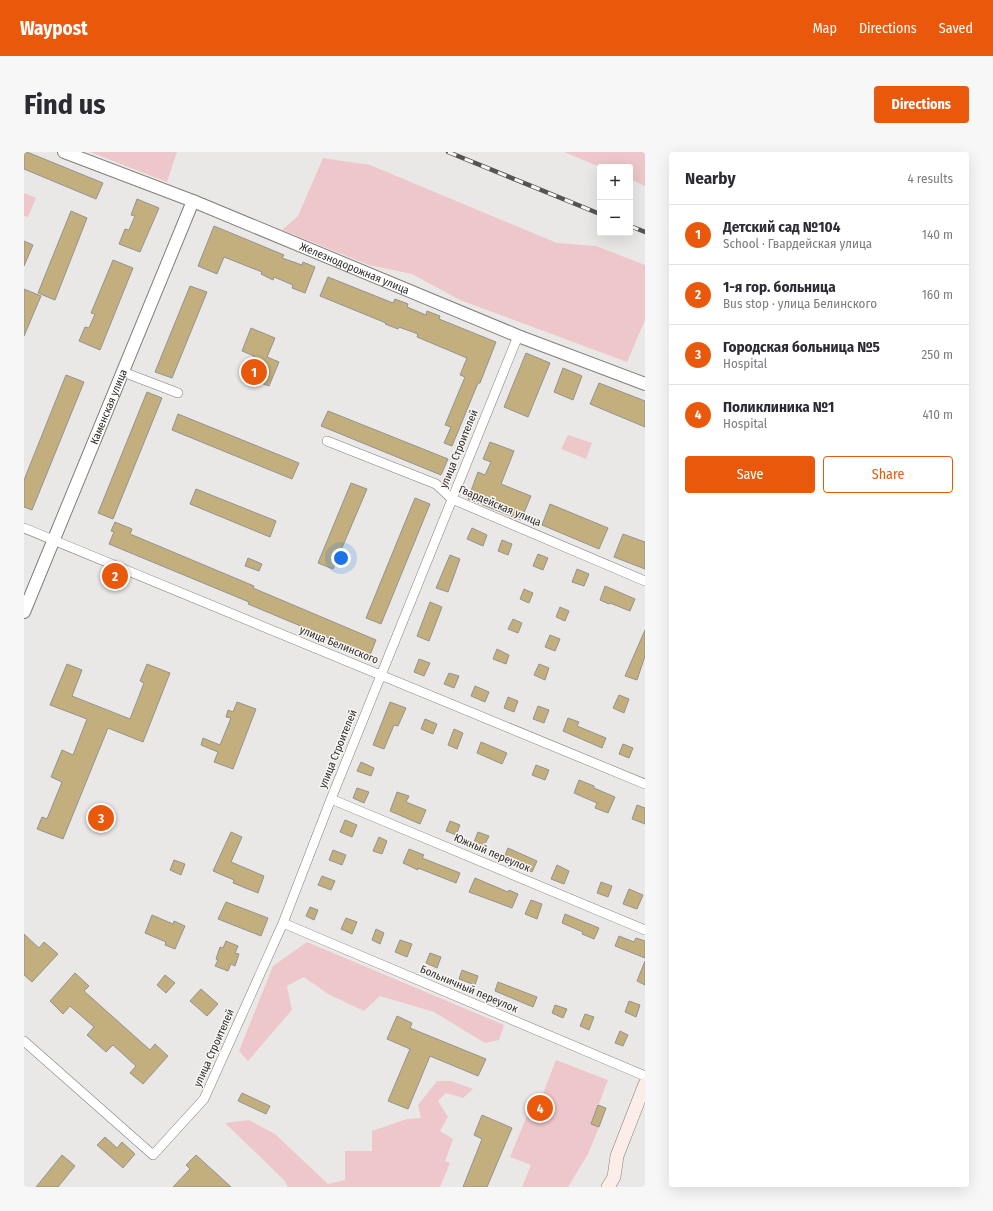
<!DOCTYPE html>
<meta charset="utf-8">
<style>
:root{--surface:#fff;--page:#f7f7f7;--text:#2b2b33;--muted:#7c7c81;--line:#e1e1e2;--accent:#ea580c}
body{margin:0;font-family:"Fira Sans Condensed",sans-serif;background:var(--page);color:var(--text)}
.controls{position:absolute;right:12px;top:12px;display:grid;overflow:hidden;border-radius:4px;box-shadow:0 4px 16px #0002}
.controls button{width:36px;height:36px;display:grid;place-items:center;padding:0;border:0;border-bottom:1px solid var(--line);background:var(--surface);color:var(--text);font:20px sans-serif}
.you{position:absolute;left:317px;top:406px;width:14px;height:14px;margin:-10px;border:3px solid #fff;border-radius:50%;background:#1a73e8;box-shadow:0 0 0 6px #1a73e833}
.badge{display:grid;place-items:center;width:26px;height:26px;border-radius:50%;background:var(--accent);color:#fff;font-size:13px;font-weight:700}
.pin{position:absolute;translate:-50% -50%;border:2px solid #fff;box-shadow:0 1px 4px #0006}
.list{margin:0;padding:0;list-style:none}
h2{display:flex;justify-content:space-between;align-items:center;height:52px;margin:0;padding:0 16px;font-size:17px}
h2 small{font-size:13px;font-weight:400;color:var(--muted)}
.list li{display:grid;grid-template-columns:26px 1fr auto;gap:12px;align-items:center;box-sizing:border-box;height:60px;padding:0 16px;border-top:1px solid var(--line)}
.list b{display:block;font-size:15px;white-space:nowrap}
.list p{margin:0;font-size:13px;white-space:nowrap;color:var(--muted)}
.list em{font-size:13px;font-style:normal;color:var(--muted)}
.actions{display:flex;gap:8px;padding:12px 16px}
.actions a{flex:1;padding:9px 0;border:1px solid var(--accent);border-radius:4px;text-align:center;font-size:14px;color:var(--accent)}
.actions .main{background:var(--accent);color:#fff}
.map{position:relative;flex:none;width:621px;height:1035px;overflow:hidden;border-radius:4px}
header{display:flex;align-items:center;gap:24px;box-sizing:border-box;height:56px;padding:0 20px;background:var(--accent);color:#fff}
header strong{font-size:19px}
nav{display:flex;gap:22px;margin-inline-start:auto;font-size:14px}
.intro{display:flex;align-items:center;justify-content:space-between;box-sizing:border-box;height:96px;padding:0 24px}
h1{margin:0;font-size:28px}
.button{padding:10px 18px;border-radius:4px;background:var(--accent);color:#fff;font-size:14px;font-weight:700}
main{display:flex;gap:24px;padding:0 24px}
aside{flex:1;background:var(--surface);border-radius:4px;box-shadow:0 4px 16px #0002}
.map>svg:first-child{display:block}
.green{fill:#edc7c9}
.building{fill:#c2af7d;stroke:#949390}
.lines{fill:none;stroke-linecap:round;stroke-linejoin:round}
.minor-casing{stroke:#807e7c;stroke-width:10}
.tertiary-casing{stroke:#807e7c;stroke-width:14}
.secondary-casing{stroke:#807e7c;stroke-width:14}
.minor{stroke:#fff;stroke-width:9}
.tertiary{stroke:#fff;stroke-width:12}
.secondary{stroke:#fdede8;stroke-width:13}
.rail-casing{stroke:#555453;stroke-width:4.5}
.rail{stroke:#f8f5f3;stroke-width:3;stroke-dasharray:9;stroke-linecap:butt}
.labels{text-anchor:middle;dominant-baseline:central;stroke-width:3;stroke-linejoin:round;paint-order:stroke}
.street-label{font-size:11px;fill:#2f2e2d;stroke:#f8f5f3}
</style>
<header>
<strong>Waypost</strong>
<nav><a>Map</a><a>Directions</a><a>Saved</a></nav>
</header>
<div class="intro"><h1>Find us</h1><a class="button">Directions</a></div>
<main>
<div class="map">
<svg width="621" height="1035" viewBox="0 0 621 1035">
<rect width="100%" height="100%" fill="#eae8e6"/>
<path class="green" d="M66,0H153L143,30Z
M540,0H621V34L606,27V15H576Z
M299,6L346,13L533,91L572,94L621,113V168L603,210L436,148L388,122L345,113L258,78L274,64Z
M0,41L12,46L4,65L0,64Z
M544,283L568,291L562,307L537,297Z
M283,790L480,873L475,888L461,891L410,860L356,844L340,859L304,842L280,825L263,834L268,858L224,909L215,899L249,814Z
M532,908L584,928L567,972L575,975L564,1002L544,1035H498L507,1013L486,1005L505,959L511,962Z
M413,929H427L449,937L439,946L422,941L414,949L424,965L416,979L429,987L421,1009L426,1011L416,1035H264L260,1028L201,971L225,968L251,982L304,1032L321,1028V999H348V979L383,967L397,966L394,953Z"/>
<path class="building" d="M0,0H3L79,31L72,47L0,17Z
M113,47L135,56L116,100L95,92L101,77L105,78L111,64L107,63Z
M47,59L63,66L31,148L14,141Z
M190,74L260,103L258,106L278,113L279,110L291,115L281,141L268,136L269,133L250,125L249,128L237,122L238,120L200,105L193,122L174,114Z
M0,89L9,93L0,114Z
M89,108L109,116L76,198L55,189L61,175L65,176L71,162L67,161Z
M304,125L369,151L371,147L384,152L383,155L402,163L403,159L416,164L415,167L472,190L456,231H454L428,294L420,291L427,275L421,273L441,225L436,223L443,206L393,185L394,182L375,175L374,177L361,172L362,171L296,144Z
M166,134L183,140L148,226L131,220Z
M0,137L17,144L0,184Z
M227,176L251,186L243,205L255,210L245,234L221,225L230,204L218,199Z
M502,201L526,211L504,265L480,255Z
M539,216L558,224L549,248L530,240Z
M42,223L60,230L8,358L0,355V328Z
M575,231L621,249V275L566,252Z
M123,240L138,246L89,367L74,361Z
M304,259L424,307L417,323L297,274Z
M154,262L275,311L268,327L148,278Z
M466,290L490,299L477,332L507,344L497,368L444,347L454,320L461,323L467,310L459,307Z
M327,331L343,337L309,417L294,411Z
M172,337L252,369L246,385L166,352Z
M391,346L406,352L357,472L342,466Z
M526,352L584,376L575,397L518,373Z
M91,370L108,377L106,382L230,434L229,436L352,488L346,503L224,452L225,450L85,392L90,380L87,379Z
M448,376L463,383L459,394L443,387Z
M599,382L621,390V417L590,405Z
M478,388L488,392L484,403L474,399Z
M514,402L524,406L519,418L509,414Z
M426,403L436,407L424,440L412,436Z
M224,406L238,412L235,419L221,414Z
M553,417L565,422L560,434L548,430Z
M581,434L611,447L606,459L586,451L585,452L576,448Z
M500,437L509,441L505,451L496,447Z
M406,450L418,455L405,489L393,484Z
M536,455L545,459L541,469L532,465Z
M489,467L498,471L494,481L484,477Z
M621,478V504L613,528L601,524Z
M526,483L536,487L531,499L521,495Z
M473,497L485,503L482,512L469,507Z
M395,507L406,511L400,524L390,520Z
M43,512L58,518L48,544L106,567L120,531L116,529L123,512L146,521L119,590L84,576L39,687L13,677L18,665L23,667L38,630L27,625L38,598L49,603L63,567L26,553Z
M515,512L525,516L521,528L510,523Z
M425,521L435,524L430,536L420,532Z
M451,534L465,540L461,550L447,544Z
M595,543L605,547L600,561L589,556Z
M484,545L494,549L490,560L480,556Z
M213,550L232,557L209,617L190,610L194,600L177,593L179,586L196,593L207,566L202,565L204,558L209,560Z
M366,550L382,556L374,574L370,573L360,597L349,593Z
M514,554L525,558L520,571L509,567Z
M544,566L555,570L553,574L582,586L578,596L539,579Z
M401,567L413,572L409,582L397,577Z
M430,577L439,581L433,597L424,593Z
M457,590L483,601L478,612L453,601Z
M599,592L609,596L605,606L595,602Z
M337,610L350,616L347,624L333,619Z
M512,613L525,618L521,628L508,623Z
M555,628L570,634V636L591,645L584,661L571,656L573,651L550,641Z
M333,636L345,640L340,651L329,646Z
M373,640L385,644L382,650L402,658L396,672L366,659Z
M613,653L621,656V672L608,667Z
M321,668L333,673L328,685L316,680Z
M426,669L436,673L432,683L422,679Z
M207,680L218,685L207,710L240,724L234,741L209,731L210,728L189,719Z
M454,680L465,684L460,694L450,690Z
M355,685L363,689L358,702L349,699Z
M484,696L513,709L508,720L479,708Z
M385,697L400,703L398,706L436,721L432,731L394,716V718L379,711Z
M309,698L322,703L318,713L305,708Z
M150,708L161,712L157,723L146,718Z
M533,713L545,719L540,732L527,727Z
M298,724L311,729L307,738L294,733Z
M451,726L484,740L485,738L494,742L488,756L445,740Z
M577,730L588,734L584,745L573,741Z
M605,737L619,743L613,757L599,752Z
M507,748L518,752L513,767L501,762Z
M202,750L244,766L237,784L194,767Z
M286,755L294,758L290,768L282,764Z
M541,762L575,776L570,787L558,782L559,780L538,771Z
M128,763L149,772L150,769L161,774L151,797L141,793L142,790L121,781Z
M322,766L333,770L328,782L317,777Z
M352,777L360,781L356,792L348,788Z
M0,782L15,796L20,790L34,802L8,830L0,823Z
M595,784L610,790L612,786L621,789V806L591,794Z
M376,788L388,792L383,805L371,800Z
M202,789L214,794L211,801L215,802L211,814L207,812L204,819L191,814L194,808L192,807L196,795L199,796Z
M406,801L417,805L413,816L402,811Z
M621,809V833L613,829Z
M438,818L454,824L451,833L435,827Z
M51,821L65,834L60,839L126,898L131,892L144,904L119,932L106,921L112,914L89,893L82,900L63,883L70,875L46,854L39,862L26,849Z
M141,823L151,831L142,841L133,833Z
M474,830L513,845L509,855L471,839Z
M177,837L194,852L183,864L166,849Z
M605,849L616,853L612,865L601,860Z
M531,853L543,857L539,866L528,861Z
M561,862L570,865L565,878L556,874Z
M373,864L388,871L386,876L462,907L454,924L406,904L384,957L364,949L386,897L363,887Z
M596,879L604,883L599,894L591,891Z
M218,941L246,954L242,962L214,949Z
M574,953L582,956L575,975L567,972Z
M458,963L488,976L463,1035H439L458,987L450,983Z
M81,985L93,996L98,990L111,1002L99,1016L73,993Z
M38,1003L51,1014L34,1035H12Z
M172,1003L194,1023L207,1035H149L166,1017L162,1013Z"/>
<g class="lines">
<g class="minor-casing">
<path id="minor" d="M99,220L154,241
M303,289L412,332L428,347L621,429
M0,376L621,632
M307,647L621,778
M259,771L621,924
M0,889L129,1003L180,947L259,771L307,647L494,184"/>
</g>
<g class="tertiary-casing">
<g id="tertiary">
<path id="s1" d="M40,0L169,49L494,184L621,232"/>
<path id="s2" d="M0,460L169,49"/>
</g>
</g>
<g class="secondary-casing">
<path id="secondary" d="M584,1035L590,1025L593,1004L621,932"/>
</g>
<use href="#minor" class="minor"/>
<use href="#tertiary" class="tertiary"/>
<use href="#secondary" class="secondary"/>
<g class="rail-casing">
<path id="rail" d="M424,0L576,62
M606,74L621,80"/>
</g>
<use href="#rail" class="rail"/>
</g>
<g class="labels">
<g class="street-label">
<text stroke="none"><textPath href="#s1" startOffset="313">Железнодорожная улица</textPath></text>
<text stroke="none"><textPath href="#s2" startOffset="222">Каменская улица</textPath></text>
<text transform="translate(435 297) rotate(-68)">улица Строителей</text>
<text transform="translate(476 354) rotate(23)">Гвардейская улица</text>
<text transform="translate(315 493) rotate(22)">улица Белинского</text>
<text transform="translate(314 597) rotate(-68)">улица Строителей</text>
<text transform="translate(468 701) rotate(23)">Южный переулок</text>
<text transform="translate(445 837) rotate(23)">Больничный переулок</text>
<text transform="translate(190 896) rotate(-66)">улица Строителей</text>
</g>
</g>
</svg>
<div class="controls">
<button>+</button>
<button>−</button>
</div>
<div class="you"></div>
<div class="pin badge" style="left:230px;top:220px">1</div>
<div class="pin badge" style="left:91px;top:424px">2</div>
<div class="pin badge" style="left:77px;top:666px">3</div>
<div class="pin badge" style="left:516px;top:956px">4</div>
</div>
<aside>
<h2>Nearby<small>4 results</small></h2>
<ul class="list">
<li><span class="badge">1</span><div><b>Детский сад №104</b><p>School · Гвардейская улица</p></div><em>140 m</em></li>
<li><span class="badge">2</span><div><b>1-я гор. больница</b><p>Bus stop · улица Белинского</p></div><em>160 m</em></li>
<li><span class="badge">3</span><div><b>Городская больница №5</b><p>Hospital</p></div><em>250 m</em></li>
<li><span class="badge">4</span><div><b>Поликлиника №1</b><p>Hospital</p></div><em>410 m</em></li>
</ul>
<div class="actions"><a class="main">Save</a><a>Share</a></div>
</aside>
</main>
